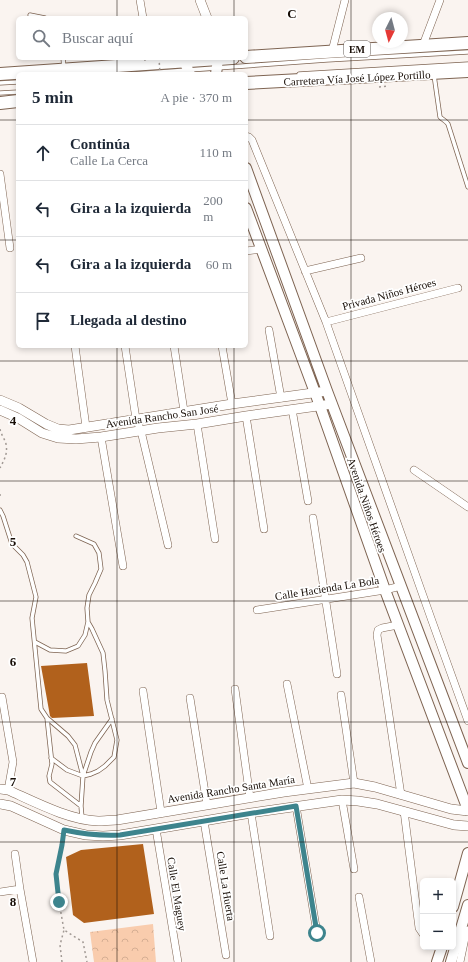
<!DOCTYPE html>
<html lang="es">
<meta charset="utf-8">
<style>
:root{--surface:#fff;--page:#f6f6f7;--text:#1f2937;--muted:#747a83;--line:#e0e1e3}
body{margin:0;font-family:"Times New Roman",serif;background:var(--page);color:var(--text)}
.controls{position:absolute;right:12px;bottom:12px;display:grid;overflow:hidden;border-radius:6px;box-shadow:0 2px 6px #0003}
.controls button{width:36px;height:36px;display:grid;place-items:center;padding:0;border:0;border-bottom:1px solid var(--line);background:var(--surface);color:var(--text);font:20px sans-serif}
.compass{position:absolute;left:372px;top:12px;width:36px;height:36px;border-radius:50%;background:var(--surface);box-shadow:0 2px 6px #0003;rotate:186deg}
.stop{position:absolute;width:12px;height:12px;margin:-9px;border:3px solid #3d848d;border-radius:50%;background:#fff}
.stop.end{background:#3d848d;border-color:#fff;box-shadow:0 1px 4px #0008}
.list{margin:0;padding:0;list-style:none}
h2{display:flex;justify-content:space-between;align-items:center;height:52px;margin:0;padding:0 16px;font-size:17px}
h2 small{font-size:13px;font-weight:400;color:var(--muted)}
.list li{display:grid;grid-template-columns:26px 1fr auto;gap:12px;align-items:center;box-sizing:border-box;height:56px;padding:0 16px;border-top:1px solid var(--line)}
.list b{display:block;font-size:15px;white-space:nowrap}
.list p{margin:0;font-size:13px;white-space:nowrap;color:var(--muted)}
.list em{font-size:13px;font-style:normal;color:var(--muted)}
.icon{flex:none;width:22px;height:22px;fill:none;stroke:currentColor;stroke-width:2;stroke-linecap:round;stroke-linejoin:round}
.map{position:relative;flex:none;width:468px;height:962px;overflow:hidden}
.search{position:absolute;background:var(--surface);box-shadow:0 2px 6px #0003;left:16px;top:16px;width:232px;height:44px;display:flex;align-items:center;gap:10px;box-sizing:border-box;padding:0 14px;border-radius:6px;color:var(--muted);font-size:15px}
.panel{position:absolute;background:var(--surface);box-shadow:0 2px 6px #0003;left:16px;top:72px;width:232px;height:276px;border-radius:6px}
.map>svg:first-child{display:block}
.forest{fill:url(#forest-crowns)}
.building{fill:#b1611c}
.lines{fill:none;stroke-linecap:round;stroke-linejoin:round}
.service-casing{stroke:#7e6452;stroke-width:5}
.minor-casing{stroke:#7e6452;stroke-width:8}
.tertiary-casing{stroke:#7e6452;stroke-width:10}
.secondary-casing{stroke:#7e6452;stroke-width:12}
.primary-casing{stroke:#7e6452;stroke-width:14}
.path{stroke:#a19994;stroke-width:1.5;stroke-dasharray:2 3;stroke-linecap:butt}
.service{stroke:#fff;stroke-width:3.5}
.minor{stroke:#fff;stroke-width:7}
.tertiary{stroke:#fff;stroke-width:9}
.secondary{stroke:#fff;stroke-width:10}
.primary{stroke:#fff;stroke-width:12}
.path-bridge{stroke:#a19994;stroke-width:1.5;stroke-dasharray:2 3;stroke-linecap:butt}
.route{stroke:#3d848d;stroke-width:5}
.grid{fill:none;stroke:#170d06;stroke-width:1;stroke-opacity:0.55}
.labels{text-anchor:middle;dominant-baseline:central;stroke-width:3.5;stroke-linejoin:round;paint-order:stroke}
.shield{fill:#fff;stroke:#5d5651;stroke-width:1}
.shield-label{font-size:10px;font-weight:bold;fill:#170d06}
.street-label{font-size:11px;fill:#170d06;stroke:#fff}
.grid-label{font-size:13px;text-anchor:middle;font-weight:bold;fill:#170d06;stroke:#fff;stroke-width:3.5;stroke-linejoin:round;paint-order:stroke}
</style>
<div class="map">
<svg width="468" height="962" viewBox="0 0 468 962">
<defs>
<pattern id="forest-crowns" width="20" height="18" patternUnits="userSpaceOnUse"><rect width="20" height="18" fill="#f9ccad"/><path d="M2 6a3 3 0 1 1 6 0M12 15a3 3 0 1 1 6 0" fill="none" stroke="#d5ae93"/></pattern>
</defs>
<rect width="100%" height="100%" fill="#faf4f0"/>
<path class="forest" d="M153,924L156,962H94L90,932Z"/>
<path class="building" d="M87,663L94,716L52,718L50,716L41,666Z
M143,844L154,914L84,923L73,915L66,857L81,850Z"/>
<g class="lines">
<g class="service-casing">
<path id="service" d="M30,15L45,18
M63,58L64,68
M133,74L327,60L468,52
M299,74L468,64
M434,75L440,117C443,120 446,121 448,124L468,187
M0,83L18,82
M0,93L18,92
M0,510L3,516L12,544L23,555L27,562L36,597L32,618L41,709L47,718L52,764L49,776L50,782L81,806L82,818
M76,536L94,544L99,553L101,569L95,583L89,595L87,608L88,622L92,629L103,653L105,671L107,700L117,740L114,757L105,766L98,771L91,774L83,776
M35,642L50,650L66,651L78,646L85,635L88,622
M47,718L68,736L75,745L83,776L81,806
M51,758L67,770L83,776L91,752L95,743L112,719"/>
</g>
<g class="minor-casing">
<path id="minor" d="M140,0L143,18
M423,45L440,0
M332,51L345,0
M246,136L249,137L252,140L326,322L432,621L468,721
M0,174L10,248
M246,251L262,249
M305,271L361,258
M326,322L458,288
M269,330L281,398
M75,346L86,427
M125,346L136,419L141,431L168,545
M174,346L184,411
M222,346L232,404
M292,409L308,501
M246,416L264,529
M197,424L215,539
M101,437L123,566
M414,470L468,507
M313,518L337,674
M257,610L385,590L401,586
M398,625L382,628L378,630L377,635L401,795
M287,684L308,789
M235,689L250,798
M143,691L161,812
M341,695L354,783
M2,697L13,762L8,790
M190,698L207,805
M342,800L354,869
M296,806L317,933
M404,811L419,928L423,934
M251,813L270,936
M204,821L226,955
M156,829L178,962
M15,854L20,889L33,962
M0,892L20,889
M359,897L371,962
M460,962L465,938L468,930"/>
</g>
<g class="tertiary-casing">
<path id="tertiary" d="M200,0L207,18
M0,400L19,408L46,424L58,429L69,430L232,404L327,391
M0,410L18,418L42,433L58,438L76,439L101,437L158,428L197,424L246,416L332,404
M0,789L8,790C35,802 69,820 98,821C104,821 111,820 117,820L284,792L354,783L375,787L451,809L468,811
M0,804L11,806L64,830L86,835L103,836L120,835L251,813L342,800L358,801L377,804L454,825L468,826"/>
</g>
<g class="secondary-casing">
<path id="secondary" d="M184,61L190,74
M216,74L218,59
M246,168L327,391L468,763
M246,208L320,406L385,590L468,810
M453,907L468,853
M437,962L442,947
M451,962L468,905"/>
</g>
<g class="primary-casing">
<path id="primary" d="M246,57L468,43
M0,74L233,58
M246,83L468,71
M0,103L18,101"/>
</g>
<path class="path" d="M379,87L389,86
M0,429C1,435 5,439 6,444C8,454 4,460 0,468
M0,494V497
M63,838L56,874L59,902L64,930L83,942L87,962
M62,962L60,945L64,930"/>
<use href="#service" class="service"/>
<use href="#minor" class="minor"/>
<use href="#tertiary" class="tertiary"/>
<use href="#secondary" class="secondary"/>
<use href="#primary" class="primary"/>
<path class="path-bridge" d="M144,60L159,58L160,74"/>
</g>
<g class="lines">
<path class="route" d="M59,902L56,874L62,845L64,830C83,834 100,836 120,835L296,806L317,933"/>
</g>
<path class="grid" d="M117,0V18M234,0V18M351,0V962M117,58V74M234,58V74M0,120H18M246,120H468M0,240H18M246,240H468M117,346V962M234,346V962M0,361H468M0,481H468M0,601H468M0,722H468M0,842H468"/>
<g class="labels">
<rect class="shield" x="344" y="41" width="26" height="16" rx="3"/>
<g class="shield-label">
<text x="357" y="49">EM</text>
</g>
<g class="street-label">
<text transform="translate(357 78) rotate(-3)">Carretera Vía José López Portillo</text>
<text transform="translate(389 294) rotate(-15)">Privada Niños Héroes</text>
<text transform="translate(162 416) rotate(-8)">Avenida Rancho San José</text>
<text transform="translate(367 505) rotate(71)">Avenida Niños Héroes</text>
<text transform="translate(327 588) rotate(-9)">Calle Hacienda La Bola</text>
<text transform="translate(231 789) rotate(-9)">Avenida Rancho Santa María</text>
<text transform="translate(226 886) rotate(81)">Calle La Huerta</text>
<text transform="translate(177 894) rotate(81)">Calle El Maguey</text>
</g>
</g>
<g class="grid-label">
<text x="292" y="18">C</text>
<text x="13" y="425">4</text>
<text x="13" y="546">5</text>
<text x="13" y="666">6</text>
<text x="13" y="786">7</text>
<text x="13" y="906">8</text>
</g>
</svg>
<div class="controls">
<button>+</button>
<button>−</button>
</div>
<svg class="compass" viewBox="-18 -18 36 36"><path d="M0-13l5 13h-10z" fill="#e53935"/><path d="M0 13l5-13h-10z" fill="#747a83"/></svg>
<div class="stop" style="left:317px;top:933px"></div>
<div class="stop end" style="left:59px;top:902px"></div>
<div class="search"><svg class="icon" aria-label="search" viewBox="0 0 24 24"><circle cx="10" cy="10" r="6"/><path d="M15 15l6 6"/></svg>Buscar aquí</div>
<section class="panel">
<h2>5 min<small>A pie · 370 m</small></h2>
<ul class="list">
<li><svg class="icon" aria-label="ahead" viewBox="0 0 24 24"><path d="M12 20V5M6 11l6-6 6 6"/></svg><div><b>Continúa</b><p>Calle La Cerca</p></div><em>110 m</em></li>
<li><svg class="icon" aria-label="left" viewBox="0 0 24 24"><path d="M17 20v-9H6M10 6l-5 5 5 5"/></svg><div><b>Gira a la izquierda</b></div><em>200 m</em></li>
<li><svg class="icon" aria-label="left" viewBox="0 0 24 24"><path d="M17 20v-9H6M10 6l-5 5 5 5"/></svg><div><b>Gira a la izquierda</b></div><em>60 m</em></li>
<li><svg class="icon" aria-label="arrive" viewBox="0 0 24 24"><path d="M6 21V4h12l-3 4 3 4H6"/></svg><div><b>Llegada al destino</b></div></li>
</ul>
</section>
</div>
